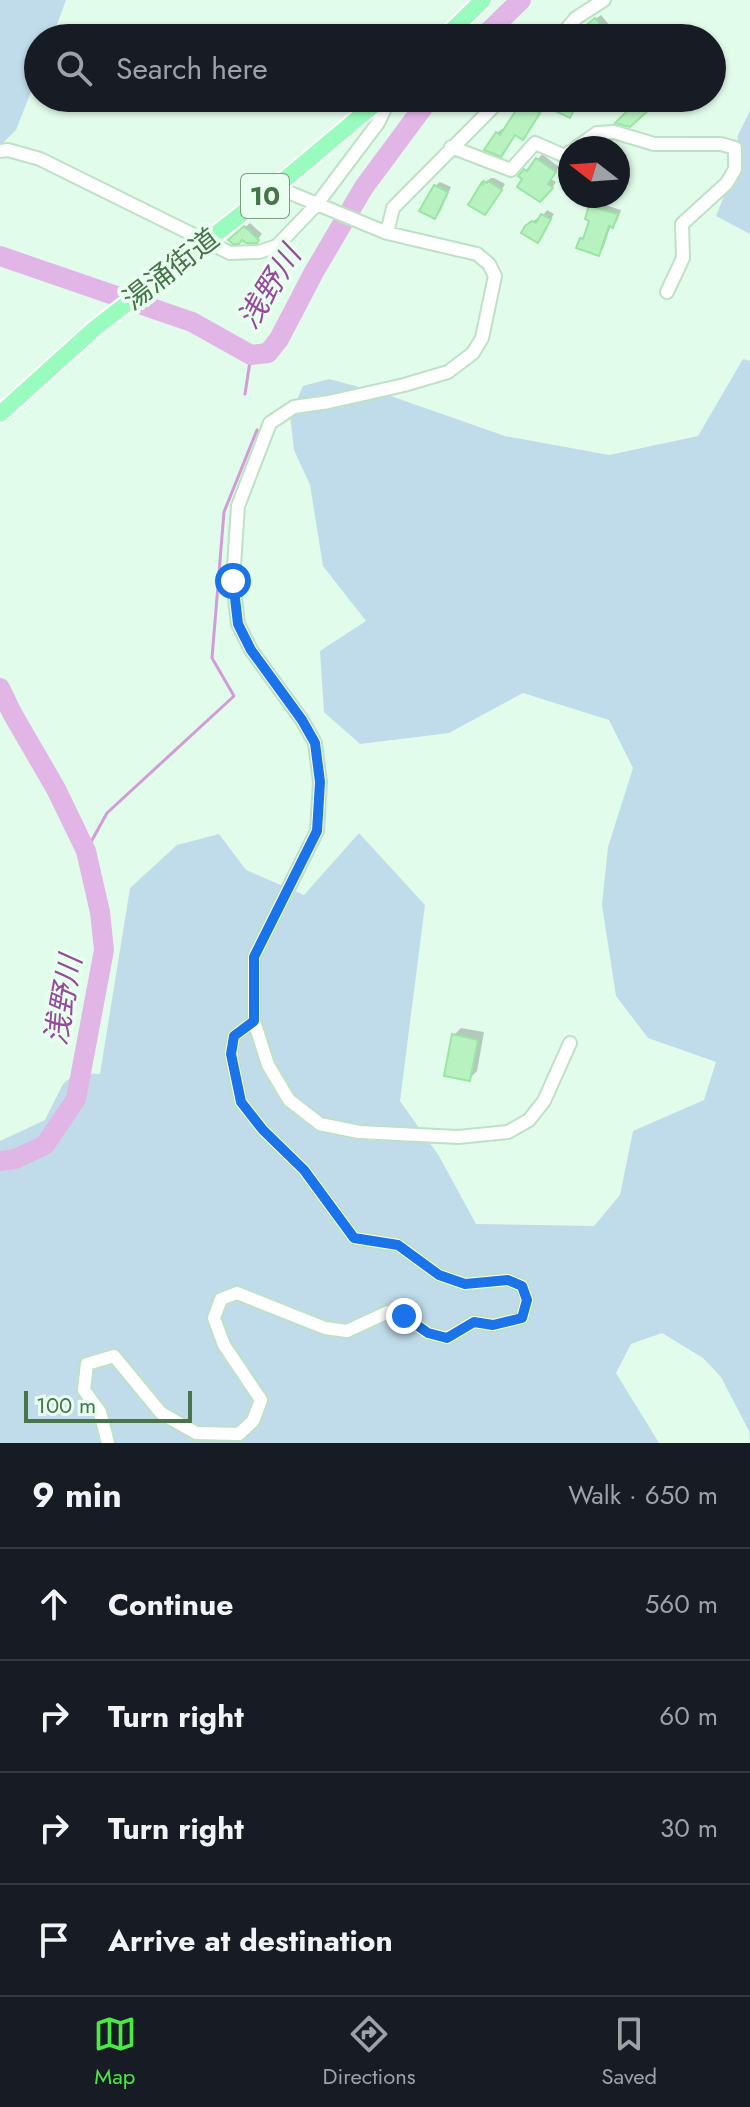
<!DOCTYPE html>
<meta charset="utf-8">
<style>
:root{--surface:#171b24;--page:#242831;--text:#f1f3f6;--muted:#9ea1a6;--line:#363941;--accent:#4be945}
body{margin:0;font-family:Jost,"Noto Sans JP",sans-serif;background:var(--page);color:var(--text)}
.compass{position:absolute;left:558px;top:136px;width:72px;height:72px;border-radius:50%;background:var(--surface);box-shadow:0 2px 6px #0004;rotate:287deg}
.scale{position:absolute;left:24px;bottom:20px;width:168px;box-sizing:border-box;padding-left:8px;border:4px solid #48744c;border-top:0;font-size:22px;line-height:28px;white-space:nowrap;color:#48744c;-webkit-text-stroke:6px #e8fff0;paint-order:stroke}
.stop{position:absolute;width:24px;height:24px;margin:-18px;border:6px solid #1a73e8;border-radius:50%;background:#fff}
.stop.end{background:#1a73e8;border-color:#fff;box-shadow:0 2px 8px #0008}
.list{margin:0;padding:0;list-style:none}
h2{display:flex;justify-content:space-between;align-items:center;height:104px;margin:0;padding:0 32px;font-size:34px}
h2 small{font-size:26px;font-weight:400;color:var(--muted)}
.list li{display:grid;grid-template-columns:52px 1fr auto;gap:24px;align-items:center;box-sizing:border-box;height:112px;padding:0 32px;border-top:2px solid var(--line)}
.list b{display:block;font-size:30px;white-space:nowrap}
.list em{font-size:26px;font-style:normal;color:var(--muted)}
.icon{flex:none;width:44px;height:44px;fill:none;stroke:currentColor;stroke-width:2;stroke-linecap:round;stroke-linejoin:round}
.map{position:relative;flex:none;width:750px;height:1443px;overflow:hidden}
.search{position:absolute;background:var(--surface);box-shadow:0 2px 6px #0004;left:24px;right:24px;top:24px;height:88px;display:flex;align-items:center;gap:20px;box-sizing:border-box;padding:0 28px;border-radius:44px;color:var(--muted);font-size:30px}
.sheet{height:552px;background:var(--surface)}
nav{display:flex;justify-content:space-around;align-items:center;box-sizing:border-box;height:112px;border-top:2px solid var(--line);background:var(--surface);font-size:22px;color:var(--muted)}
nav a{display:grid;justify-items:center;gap:4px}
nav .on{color:var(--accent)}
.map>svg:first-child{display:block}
.green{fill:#c0dcea}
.shadow{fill:#0003}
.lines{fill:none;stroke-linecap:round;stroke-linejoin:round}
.stream{stroke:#d29cd8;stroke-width:3}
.river{stroke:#e1b6e6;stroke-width:20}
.building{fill:#b9f2c1;stroke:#99e5a3;stroke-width:2}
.minor-casing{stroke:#bee1c5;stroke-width:16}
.major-casing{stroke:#fff;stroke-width:20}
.minor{stroke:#fff;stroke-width:12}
.major{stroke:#99fcbe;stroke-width:16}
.route{stroke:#1a73e8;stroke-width:10}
.labels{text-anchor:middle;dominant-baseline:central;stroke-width:8;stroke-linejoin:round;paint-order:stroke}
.shield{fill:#e8fff0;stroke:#789e7d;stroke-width:2}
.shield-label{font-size:26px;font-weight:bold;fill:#48744c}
.street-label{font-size:28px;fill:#48744c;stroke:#e8fff0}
.water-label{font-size:30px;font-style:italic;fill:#964a9d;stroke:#e8fff0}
</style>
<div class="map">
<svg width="750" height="1443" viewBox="0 0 750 1443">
<rect width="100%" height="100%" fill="#e2fceb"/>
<path class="green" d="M0,0H66L52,38H38V74L16,130L0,146Z
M750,111V234L716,216L735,169L738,135Z
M743,359L750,361V1443L749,1431L721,1377L703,1358L662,1333L631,1344L616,1373L659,1443H0V1141L45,1120L63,1084L76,1073L100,1074L130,888L177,845L219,834L246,870L304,895L359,833L425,905L400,1101L439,1156L476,1224L594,1226L620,1195L633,1131L704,1100L716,1062L648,1038L616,996L602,905L608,847L633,768L609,720L523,693L449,733L360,744L324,712L320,651L366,621L323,566L310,485L294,450L290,415L303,386L329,379L382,393L505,436L609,455L698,436Z"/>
<path class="shadow" d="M601,15L610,26L596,38H586V26Z
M669,29L670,38H653L658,32Z
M528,98L544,108L528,133L523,138L516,133L506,149L497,133L502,129L505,131Z
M542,154L559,167L551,179L556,182L552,188L521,175L530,166L532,167Z
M491,178H494L505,184L500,193L471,204L483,184Z
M440,182L451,187L440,212L435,216V186Z
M596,202L621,210L617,221L611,225L603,249L598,253L581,239L587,233L592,220L591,207Z
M547,210L554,214L538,240L532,222L538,218L540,219Z
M250,223L262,234L256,241L243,238L231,240Z
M461,1028L484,1032L477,1071L469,1079L454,1035Z"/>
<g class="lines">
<path class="stream" d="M245,394L251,355
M86,851L107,813L234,696L212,658L224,512L257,430"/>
<path class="river" d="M482,38L521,0
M0,256L192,322L251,355L268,353L279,339L314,272L364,187L430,98
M0,688L12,713L56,789L86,851L100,912L104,950L76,1099L45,1145L15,1159L0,1161"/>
</g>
<path class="building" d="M595,18L607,32L600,38H577L581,33L579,31Z
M559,98H580L570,118L553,110Z
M640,98H662L630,127L615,123Z
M522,101L540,113L523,140L515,135L501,157L484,150L496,132L500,135Z
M536,158L556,172L548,184L553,188L540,202L517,187L522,179L518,176L524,169L527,171Z
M484,181L487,183L488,181L502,190L485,215L468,205L482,182L483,184Z
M434,185L448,192L435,219L419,211Z
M589,206L618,214L613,228L609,226L599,256L576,248L580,238L583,239L589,221L585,219Z
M541,214L551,219L538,243L521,233L525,226L532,221L536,223Z
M244,226L259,240L257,243H246L242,240L239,244H233L228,240Z
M452,1034L478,1040L470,1081L444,1076Z"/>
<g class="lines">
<g class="minor-casing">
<path id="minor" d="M559,38L576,18L604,0
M451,147L511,170L535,143L565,156L570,152
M576,148L597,133L614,132L654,144H721L735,148V169L727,183L682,224L683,258L667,292
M0,151L8,150L40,159L230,253L259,252L277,246L317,204L378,123L390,98
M276,187L387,233L477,254L489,264L495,276L482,338L473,353L448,372L404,385L329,402L294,407L270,423L238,506L233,581L238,624L251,650L302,720L315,743L320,782L317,831L254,957V1021L268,1065L289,1100L320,1124L359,1132L458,1137L508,1132L529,1120L544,1101L570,1043
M387,233L393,208L502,98
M108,1443L100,1412L84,1390L87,1364L114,1356L161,1413L196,1433L239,1434L253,1421L261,1400L224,1345L214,1318L221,1299L237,1293L325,1328L347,1331L388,1312L404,1316L428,1333L447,1338L474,1322L493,1325L522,1318L527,1300L522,1286L508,1280L465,1284L439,1275L398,1245L354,1238L304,1170L263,1130L241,1102L231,1054L234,1036L254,1021"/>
</g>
<g class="major-casing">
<path id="major" d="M444,38L483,0
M0,414L93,330L276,187L382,98"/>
</g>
<use href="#minor" class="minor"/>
<use href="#major" class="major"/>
</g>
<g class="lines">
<path class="route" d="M233,581L238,624L251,650L302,720L315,743L320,782L317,831L254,957V1021L234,1036L231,1054L241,1102L263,1130L304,1170L354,1238L398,1245L439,1275L465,1284L508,1280L522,1286L527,1300L522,1318L493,1325L474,1322L447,1338L428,1333L404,1316"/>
</g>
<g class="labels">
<rect class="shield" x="241" y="174" width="48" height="44" rx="6"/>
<g class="shield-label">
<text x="265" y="196">10</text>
</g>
<g class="street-label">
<text transform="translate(171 269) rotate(-38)">湯涌街道</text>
</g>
<g class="water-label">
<text transform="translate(269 287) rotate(-58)">浅野川</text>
<text transform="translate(63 1000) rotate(-80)">浅野川</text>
</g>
</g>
</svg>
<svg class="compass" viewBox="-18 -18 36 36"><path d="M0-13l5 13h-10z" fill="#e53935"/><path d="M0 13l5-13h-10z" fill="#9ea1a6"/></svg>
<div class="scale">100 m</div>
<div class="stop" style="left:233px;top:581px"></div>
<div class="stop end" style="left:404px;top:1316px"></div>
<div class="search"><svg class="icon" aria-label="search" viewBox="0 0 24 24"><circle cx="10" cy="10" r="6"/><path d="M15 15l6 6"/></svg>Search here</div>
</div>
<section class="sheet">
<h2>9 min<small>Walk · 650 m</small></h2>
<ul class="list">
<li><svg class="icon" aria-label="ahead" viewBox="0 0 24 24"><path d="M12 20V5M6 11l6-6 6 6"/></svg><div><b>Continue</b></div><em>560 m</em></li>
<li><svg class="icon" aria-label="right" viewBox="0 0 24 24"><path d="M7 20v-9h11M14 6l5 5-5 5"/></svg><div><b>Turn right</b></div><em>60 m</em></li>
<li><svg class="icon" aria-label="right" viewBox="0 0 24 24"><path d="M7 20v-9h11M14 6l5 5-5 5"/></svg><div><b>Turn right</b></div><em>30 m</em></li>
<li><svg class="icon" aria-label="arrive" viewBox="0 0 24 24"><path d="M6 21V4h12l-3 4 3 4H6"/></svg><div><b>Arrive at destination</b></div></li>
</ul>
</section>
<nav>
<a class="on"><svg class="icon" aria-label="map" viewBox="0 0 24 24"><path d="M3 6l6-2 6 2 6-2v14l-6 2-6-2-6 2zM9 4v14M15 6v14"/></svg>Map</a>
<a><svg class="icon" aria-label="directions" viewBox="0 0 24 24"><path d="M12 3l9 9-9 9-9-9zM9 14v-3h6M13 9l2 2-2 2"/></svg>Directions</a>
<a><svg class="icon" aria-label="saved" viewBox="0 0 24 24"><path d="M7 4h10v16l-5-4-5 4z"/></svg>Saved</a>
</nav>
